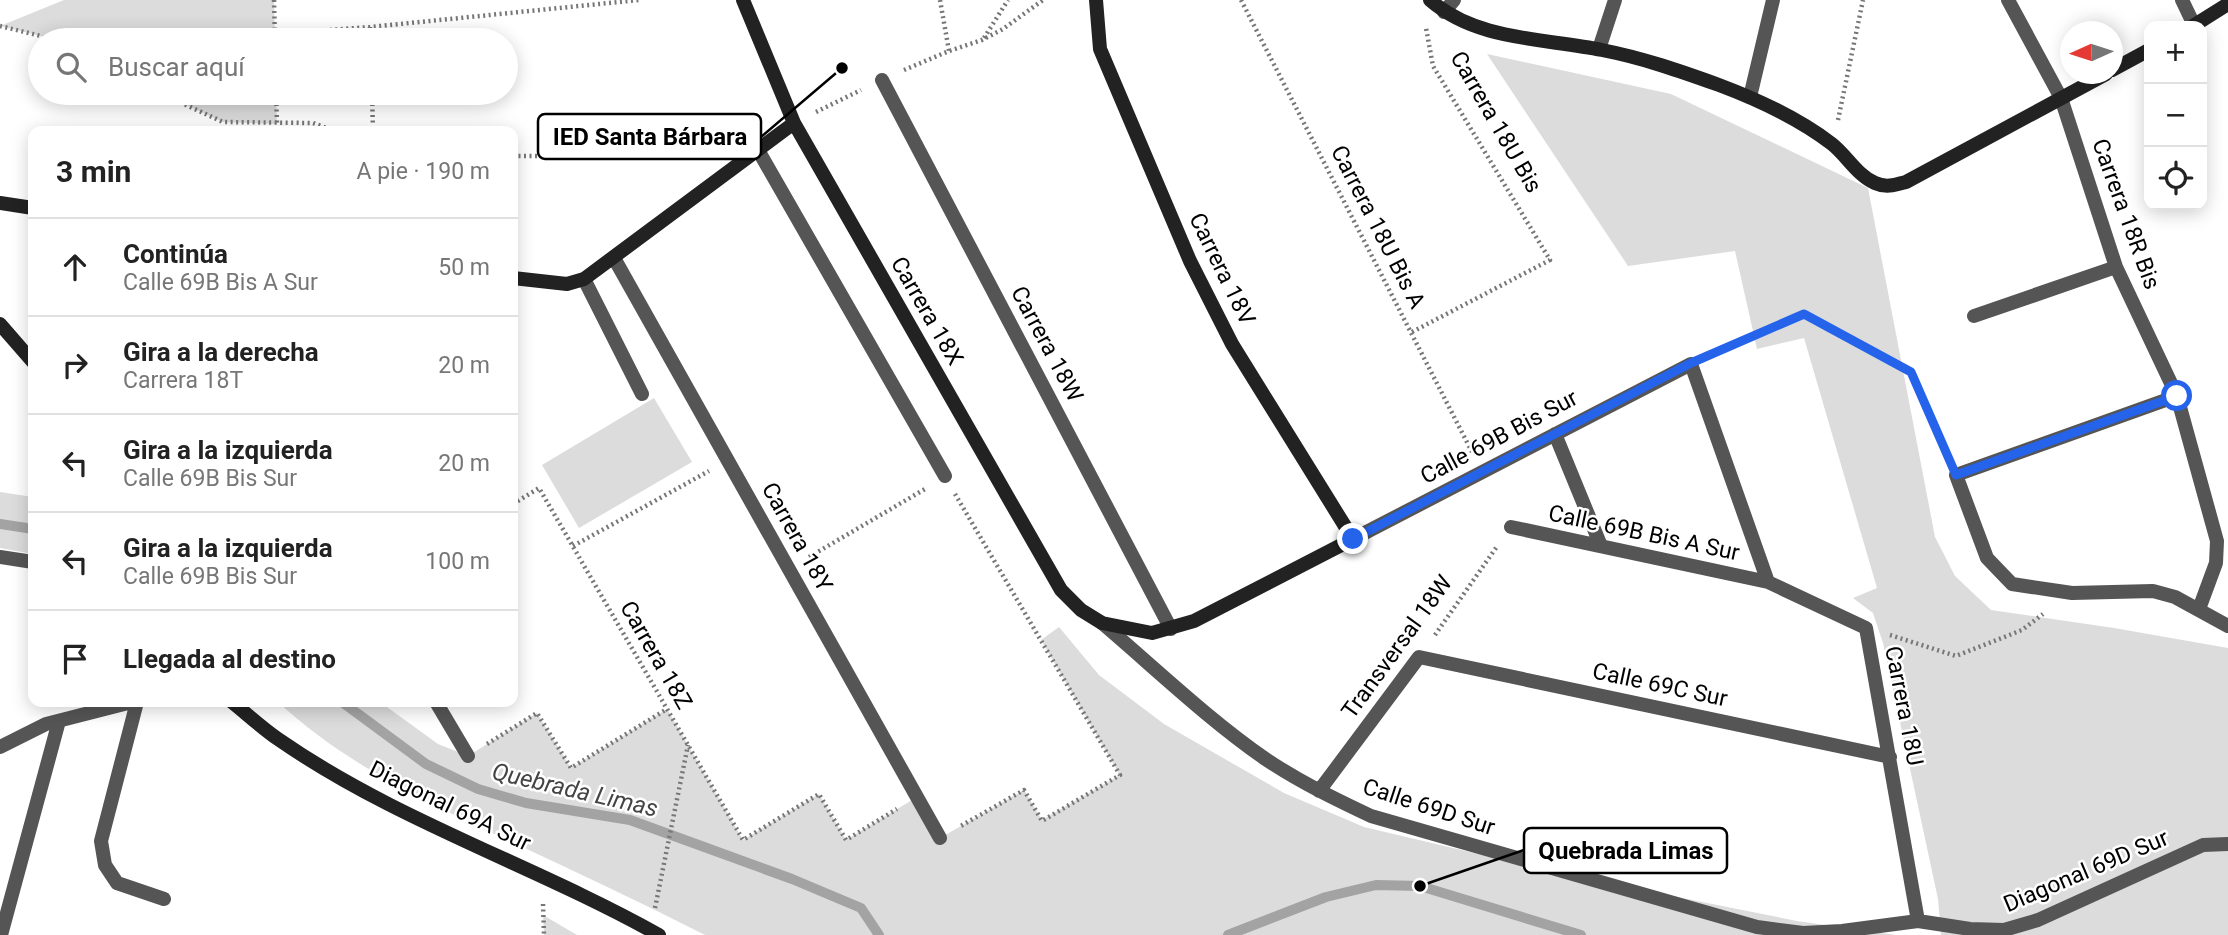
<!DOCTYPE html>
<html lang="es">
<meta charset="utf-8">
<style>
:root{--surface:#fff;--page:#f2f2f2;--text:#222;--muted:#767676;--line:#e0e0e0}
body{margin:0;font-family:Roboto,sans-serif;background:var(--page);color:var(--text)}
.controls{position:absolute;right:21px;top:21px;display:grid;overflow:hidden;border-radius:14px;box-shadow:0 4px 18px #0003}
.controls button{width:63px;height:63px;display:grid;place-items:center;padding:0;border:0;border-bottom:2px solid var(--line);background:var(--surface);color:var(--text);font:35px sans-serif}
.compass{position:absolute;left:2060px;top:21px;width:63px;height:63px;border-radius:50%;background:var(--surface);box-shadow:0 4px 18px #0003;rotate:267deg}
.stop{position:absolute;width:21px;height:21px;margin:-16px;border:5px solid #2563eb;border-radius:50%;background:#fff}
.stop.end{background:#2563eb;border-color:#fff;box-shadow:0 2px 7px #0008}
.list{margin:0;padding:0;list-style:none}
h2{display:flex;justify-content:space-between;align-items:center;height:91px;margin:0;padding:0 28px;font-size:30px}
h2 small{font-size:23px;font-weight:400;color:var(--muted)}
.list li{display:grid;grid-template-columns:46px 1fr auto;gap:21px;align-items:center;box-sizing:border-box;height:98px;padding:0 28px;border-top:2px solid var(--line)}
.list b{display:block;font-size:26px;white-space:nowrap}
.list p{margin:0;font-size:23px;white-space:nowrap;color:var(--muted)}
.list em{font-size:23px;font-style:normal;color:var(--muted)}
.icon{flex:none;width:38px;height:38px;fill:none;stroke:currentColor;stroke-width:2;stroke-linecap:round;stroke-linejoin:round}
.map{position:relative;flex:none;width:2228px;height:935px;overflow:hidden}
.search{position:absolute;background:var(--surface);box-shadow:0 4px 18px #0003;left:28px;top:28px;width:490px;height:77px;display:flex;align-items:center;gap:18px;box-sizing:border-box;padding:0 24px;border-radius:38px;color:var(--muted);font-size:26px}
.panel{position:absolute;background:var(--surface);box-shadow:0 4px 18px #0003;left:28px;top:126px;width:490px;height:581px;border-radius:14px}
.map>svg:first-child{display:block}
.green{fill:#dcdcdc}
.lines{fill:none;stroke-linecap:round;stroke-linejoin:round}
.stream{stroke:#a3a3a3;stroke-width:10}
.path{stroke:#777;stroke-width:4.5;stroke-dasharray:2 3.5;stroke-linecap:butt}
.lane{stroke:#555;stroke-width:14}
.street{stroke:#555;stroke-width:14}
.secondary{stroke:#222;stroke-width:14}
.route{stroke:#2563eb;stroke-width:9}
.labels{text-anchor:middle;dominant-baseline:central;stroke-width:5;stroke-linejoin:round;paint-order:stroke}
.street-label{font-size:23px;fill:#000;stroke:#fff}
.water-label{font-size:24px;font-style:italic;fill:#444;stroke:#fff}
.leader{fill:none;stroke:#000;stroke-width:2.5}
.callout-dot{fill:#000;stroke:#fff;stroke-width:2.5}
.callout{fill:#fff;stroke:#000;stroke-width:2.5}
.callout-label{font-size:24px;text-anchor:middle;font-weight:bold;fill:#000}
</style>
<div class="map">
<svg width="2228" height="935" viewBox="0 0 2228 935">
<rect width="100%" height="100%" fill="#fff"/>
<path class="green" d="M64,0H274L275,40H49L41,36L0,26Z
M1487,54L1671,94L1868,188L1935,537L1955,576L1991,610L2114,628L2228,648V935H1941L1938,899L1883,643L1873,613L1853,598L1877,588L1804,338L1757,349L1735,251L1628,266Z
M160,93H276L277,124L223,122Z
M654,398L692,462L579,528L542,465Z
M0,492L33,497V554L0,548Z
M1059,627L1099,675L1164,724L1284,793L1364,827L1572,876L1797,921L1896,935H705C642,903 578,873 514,843C430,804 346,765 278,702H380L438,744L468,756L537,713L571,768L667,709L743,840L819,794L846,840L917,797L940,838L1024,790L1042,820L1120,775L1041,640Z
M543,915L577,935H544Z"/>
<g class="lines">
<path class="stream" d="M0,524L33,529
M342,702L426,764L478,789L526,803L630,820L792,879L861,908L879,935
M1228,935L1326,897L1376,885L1420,886L1581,935"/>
<path class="path" d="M274,0L275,40
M940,0L949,51
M1241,0L1472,452
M0,26L41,36L49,40
M370,27V40
M275,34L370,27L639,0
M984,38L1008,0
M904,70L949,51L982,40L1003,29L1043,0
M160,93L223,122L313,123L335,131
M276,93L277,123
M372,93L373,131
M816,112L861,90
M1838,120L1863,0
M513,156H710
M1412,332L1550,260L1433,66L1426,28
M1711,355L1804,314L1911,372L1947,454
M955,494L1120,775L1042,821L1024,790L959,827
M513,504L539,488L743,840L819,794L846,840L897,809
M573,546L709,471
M809,557L925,489
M1435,635L1498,545
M1890,635L1956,656L2022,630L2043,614
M487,744L537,713L571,768L667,709
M543,904L544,935
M655,908L688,745"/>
<path class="lane" d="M584,279L642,394
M137,702L101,841L105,865L117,883L164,899
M0,747L46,724L132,702
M1,935L59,721"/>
<path class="street" d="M2008,0L2061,98L2116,267L2177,396L2217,541L2216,563L2199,609
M2182,0L2194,25
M1444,12L1454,0
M1599,49L1615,0
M882,80L1171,629
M1750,97L1773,0
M758,150L945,476
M614,258L940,838
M1974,316L2116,267
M2177,396L1956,475L1987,558L2012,584L2072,593L2153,591L2175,597L2228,626
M1555,434L1601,546
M1511,527L1768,582
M1353,539L1691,364L1768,582L1866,628L1918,921
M0,557L33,562
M1102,623C1156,669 1209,720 1267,760C1300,782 1335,799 1371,816L1757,927L1803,933L1842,931L1918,921L1970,929L2004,930L2038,920L2203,845L2228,844
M436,702L468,756
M1319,791L1419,657L1890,757"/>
<path class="secondary" d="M743,0L794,123L1061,590L1081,610L1102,623L1152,633L1194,621L1353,539L1232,344L1190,261L1100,49L1096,0
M1430,0C1477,41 1544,38 1602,50C1643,58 1680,71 1719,85C1759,100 1798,118 1832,144C1847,156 1857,175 1875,183C1886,188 1895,185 1906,182L2106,74
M2193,26L2228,4
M2112,70L2149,50
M0,203L33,208
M513,278L567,284L584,279L794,123
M0,324L33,362
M232,702C247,714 262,728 278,739C396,821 534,865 659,935"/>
</g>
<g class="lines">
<path class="route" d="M1353,539L1691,363L1804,314L1911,372L1956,475L2177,396"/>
</g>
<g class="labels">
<g class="street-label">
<text transform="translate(1496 122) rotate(60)">Carrera 18U Bis</text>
<text transform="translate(2126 214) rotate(70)">Carrera 18R Bis</text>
<text transform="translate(1378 227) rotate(63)">Carrera 18U Bis A</text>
<text transform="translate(1222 269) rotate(64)">Carrera 18V</text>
<text transform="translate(927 311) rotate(60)">Carrera 18X</text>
<text transform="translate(1047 344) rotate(62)">Carrera 18W</text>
<text transform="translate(1499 437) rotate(-28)">Calle 69B Bis Sur</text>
<text transform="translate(1644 533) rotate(12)">Calle 69B Bis A Sur</text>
<text transform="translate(797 537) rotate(61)">Carrera 18Y</text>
<text transform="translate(1397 647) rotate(-54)">Transversal 18W</text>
<text transform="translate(656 655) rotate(60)">Carrera 18Z</text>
<text transform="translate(1660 685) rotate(12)">Calle 69C Sur</text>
<text transform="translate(1904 706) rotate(79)">Carrera 18U</text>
<text transform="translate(450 806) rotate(26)">Diagonal 69A Sur</text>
<text transform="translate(1429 807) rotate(18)">Calle 69D Sur</text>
<text transform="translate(2086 871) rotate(-23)">Diagonal 69D Sur</text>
</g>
<g class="water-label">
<text transform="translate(575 790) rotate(13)">Quebrada Limas</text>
</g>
</g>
<path class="leader" d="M842 68L761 137M1420 886L1524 850"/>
<g class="callout-dot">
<circle cx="842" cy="68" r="7"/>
<circle cx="1420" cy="886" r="7"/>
</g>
<g class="callout">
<rect x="538" y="114" width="223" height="45" rx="7"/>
<rect x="1524" y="828" width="203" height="45" rx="7"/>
</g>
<g class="callout-label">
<text x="650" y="145">IED Santa Bárbara</text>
<text x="1626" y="859">Quebrada Limas</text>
</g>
</svg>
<div class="controls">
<button>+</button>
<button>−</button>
<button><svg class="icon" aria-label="locate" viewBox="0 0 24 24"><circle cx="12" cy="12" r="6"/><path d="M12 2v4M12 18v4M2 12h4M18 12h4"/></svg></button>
</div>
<svg class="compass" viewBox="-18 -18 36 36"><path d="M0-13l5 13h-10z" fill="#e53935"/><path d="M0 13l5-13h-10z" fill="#767676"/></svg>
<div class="stop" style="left:2177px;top:396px"></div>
<div class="stop end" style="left:1353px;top:539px"></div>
<div class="search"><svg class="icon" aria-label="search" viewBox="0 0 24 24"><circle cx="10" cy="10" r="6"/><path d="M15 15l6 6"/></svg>Buscar aquí</div>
<section class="panel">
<h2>3 min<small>A pie · 190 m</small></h2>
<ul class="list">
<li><svg class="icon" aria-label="ahead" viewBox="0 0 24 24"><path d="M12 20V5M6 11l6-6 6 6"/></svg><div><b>Continúa</b><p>Calle 69B Bis A Sur</p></div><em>50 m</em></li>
<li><svg class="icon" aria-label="right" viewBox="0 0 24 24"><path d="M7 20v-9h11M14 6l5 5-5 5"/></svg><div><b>Gira a la derecha</b><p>Carrera 18T</p></div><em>20 m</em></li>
<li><svg class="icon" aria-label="left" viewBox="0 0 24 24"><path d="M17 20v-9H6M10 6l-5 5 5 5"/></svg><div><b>Gira a la izquierda</b><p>Calle 69B Bis Sur</p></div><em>20 m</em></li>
<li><svg class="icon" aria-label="left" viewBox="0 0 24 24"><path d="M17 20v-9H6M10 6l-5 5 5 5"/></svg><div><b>Gira a la izquierda</b><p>Calle 69B Bis Sur</p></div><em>100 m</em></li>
<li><svg class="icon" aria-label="arrive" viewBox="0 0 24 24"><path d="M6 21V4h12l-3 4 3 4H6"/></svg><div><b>Llegada al destino</b></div></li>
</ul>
</section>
</div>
